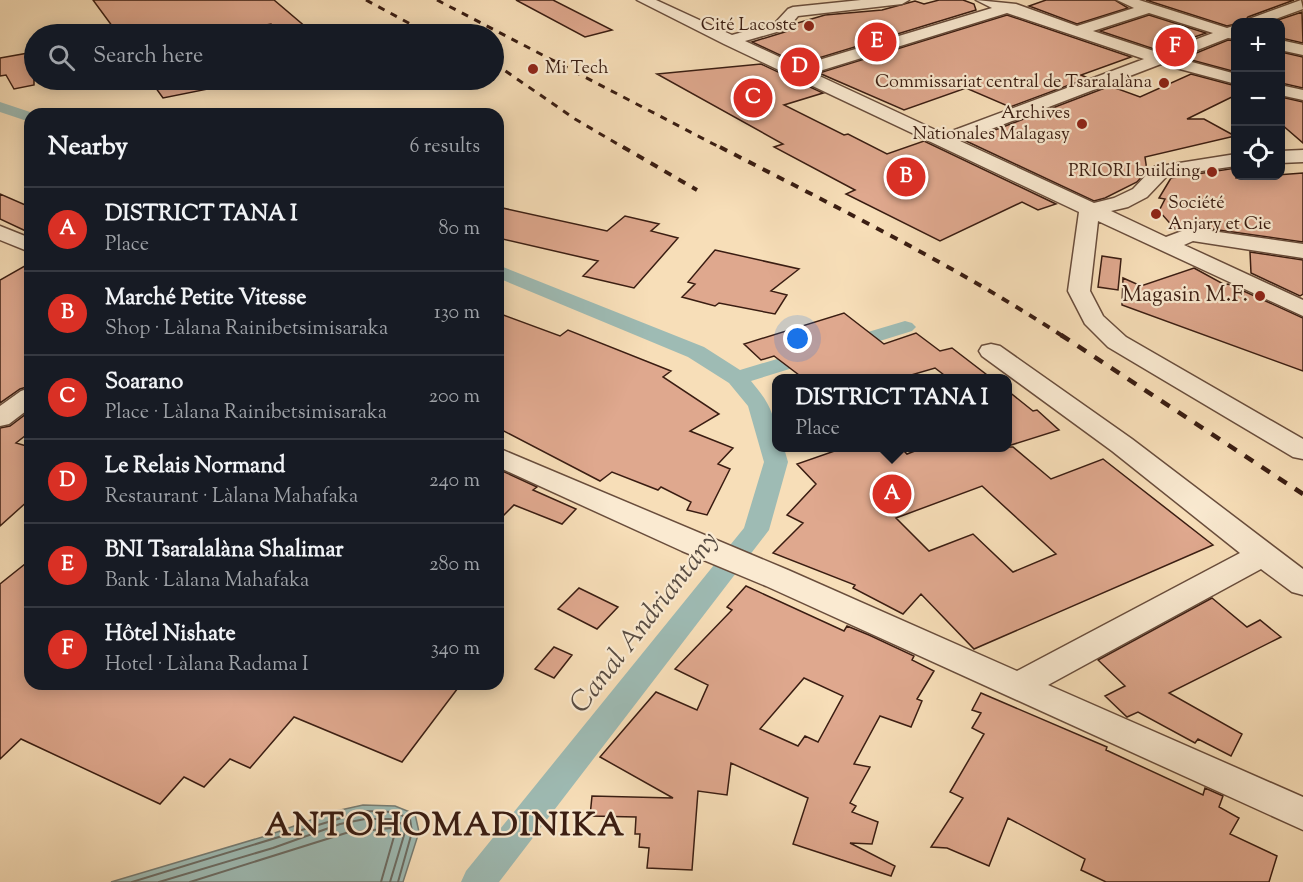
<!DOCTYPE html>
<meta charset="utf-8">
<style>
:root{--surface:#171b24;--page:#20242c;--text:#f1f3f6;--muted:#9ea1a6;--line:#363941;--accent:#d93025}
body{margin:0;font-family:"Sorts Mill Goudy",serif;background:var(--page);color:var(--text)}
.controls{position:absolute;right:18px;top:18px;display:grid;overflow:hidden;border-radius:12px;box-shadow:0 3px 15px #0003}
.controls button{width:54px;height:54px;display:grid;place-items:center;padding:0;border:0;border-bottom:2px solid var(--line);background:var(--surface);color:var(--text);font:30px sans-serif}
.you{position:absolute;left:798px;top:339px;width:21px;height:21px;margin:-15px;border:4px solid #fff;border-radius:50%;background:#1a73e8;box-shadow:0 0 0 9px #1a73e833}
.badge{display:grid;place-items:center;width:39px;height:39px;border-radius:50%;background:var(--accent);color:#fff;font-size:20px;font-weight:700}
.pin{position:absolute;translate:-50% -50%;border:3px solid #fff;box-shadow:0 2px 6px #0006}
.popup{position:absolute;left:772px;top:374px;width:240px;height:78px;box-sizing:border-box;display:grid;place-content:center;border-radius:12px;background:var(--surface);filter:drop-shadow(0 2px 4px #0005);font-size:20px;white-space:nowrap;color:var(--muted)}
.popup b{font-size:22px;color:var(--text)}
.popup::after{content:'';position:absolute;left:50%;top:100%;margin-left:-12px;border:12px solid transparent;border-top-color:var(--surface)}
.list{margin:0;padding:0;list-style:none}
h2{display:flex;justify-content:space-between;align-items:center;height:78px;margin:0;padding:0 24px;font-size:26px}
h2 small{font-size:20px;font-weight:400;color:var(--muted)}
.list li{display:grid;grid-template-columns:39px 1fr auto;gap:18px;align-items:center;box-sizing:border-box;height:84px;padding:0 24px;border-top:2px solid var(--line)}
.list b{display:block;font-size:22px;white-space:nowrap}
.list p{margin:0;font-size:20px;white-space:nowrap;color:var(--muted)}
.list em{font-size:20px;font-style:normal;color:var(--muted)}
.icon{flex:none;width:33px;height:33px;fill:none;stroke:currentColor;stroke-width:2;stroke-linecap:round;stroke-linejoin:round}
.map{position:relative;flex:none;width:1303px;height:882px;overflow:hidden}
.search{position:absolute;background:var(--surface);box-shadow:0 3px 15px #0003;left:24px;top:24px;width:480px;height:66px;display:flex;align-items:center;gap:15px;box-sizing:border-box;padding:0 21px;border-radius:33px;color:var(--muted);font-size:22px}
.panel{position:absolute;background:var(--surface);box-shadow:0 3px 15px #0003;left:24px;top:108px;width:480px;height:582px;border-radius:18px}
.map>svg:first-child{display:block}
.water{fill:#9ebbb4;stroke:#767c73;stroke-width:1.5}
.lines{fill:none;stroke-linecap:round;stroke-linejoin:round}
.shore{stroke:#6c6c63;stroke-width:2}
.canal{fill:#9ebbb4;fill-rule:evenodd}
.building{fill:#dfa88e;stroke:#3a1d12;stroke-width:1.5;fill-rule:evenodd}
.minor-casing{stroke:#694d3c;stroke-width:3}
.minor{fill:#faead1;fill-rule:evenodd}
.rail-far2{stroke:#3a1d12;stroke-width:3;stroke-dasharray:7 7;stroke-linecap:butt}
.rail-far1{stroke:#3a1d12;stroke-width:4;stroke-dasharray:8 8;stroke-linecap:butt}
.rail{stroke:#3a1d12;stroke-width:4.5;stroke-dasharray:10 10;stroke-linecap:butt}
.poi-dot{fill:#8f2418;stroke:#faead1;stroke-width:2}
.labels{text-anchor:middle;dominant-baseline:central;stroke-width:4.5;stroke-linejoin:round;paint-order:stroke}
.far-poi-label{font-size:18px;fill:#3a1d12;stroke:#faead1;text-anchor:end}
.poi-label{font-size:22px;fill:#3a1d12;stroke:#faead1;text-anchor:end}
.near-water-label{font-size:28px;font-style:italic;fill:#584c43;stroke:#faead1}
.near-district-label{font-size:33px;font-weight:bold;letter-spacing:1.5px;fill:#3a1d12;stroke:#faead1}
</style>
<div class="map">
<svg width="1303" height="882" viewBox="0 0 1303 882">
<rect width="100%" height="100%" fill="#f7deb8"/>
<filter id="stains"><feTurbulence type="fractalNoise" baseFrequency=".00333" numOctaves="4"/><feColorMatrix values="0 0 0 0 .2 0 0 0 0 .09 0 0 0 0 .02 0 0 0 .5 -.17"/></filter>
<radialGradient id="worn" r=".72"><stop offset=".6" stop-color="#630" stop-opacity="0"/><stop offset="1" stop-color="#630" stop-opacity=".3"/></radialGradient>
<path class="water" d="M363,805L395,806L415,814L419,832L403,882H111L269,835L336,811Z"/>
<g class="lines">
<path class="shore" d="M132,882L364,811L394,812L410,819L412,832L398,882
M159,882L273,848L340,824L365,819H392L404,825L405,832L390,882
M190,882L346,833L391,828L395,833L381,882"/>
<path class="canal" d="M0,102L36,114H30V122L0,112Z
M498,265L704,347L740,370L905,321L912,323L916,327L912,331L751,381C771,405 776,415 776,448H784L788,462L769,530L499,882H461L466,871L744,528L764,462L748,406L729,383L688,357L498,278Z"/>
</g>
<path class="building" d="M93,0H274L314,34H282L271,24L219,34H118Z
M516,0H553L612,30L585,37Z
M939,0H963L974,4L976,10L799,64L752,42L788,31L797,26L794,24L825,15L882,10L915,1L924,4Z
M1046,0H1115L1128,8L1077,24L1029,6Z
M1146,0H1294L1248,17L1244,22L1227,26Z
M1302,12L1303,43L1281,38V22H1272Z
M1007,15L1131,57L1081,75L1088,78L1010,107L966,88L904,110L819,73Z
M1149,15L1206,33L1157,50L1100,31Z
M1228,40L1236,41V72L1184,58Z
M34,52V85L14,89L6,75L0,76V58Z
M1281,52L1303,57V88L1281,83Z
M761,64L823,93L784,105L844,135L848,134L887,154L924,141L1056,204L1038,210L1022,202L940,241L846,194L855,190L774,147L783,144L657,74Z
M1191,74L1236,86V95L1187,119H1204L1235,136L1145,157L1147,171L1137,182L1105,198L1094,201L966,141L1110,86L1140,97Z
M150,80H212L213,88L163,98Z
M1281,97L1303,102V143L1281,124Z
M1236,168V178L1303,173V242L1190,226L1175,229L1159,211L1165,199L1159,198L1171,178Z
M0,194L30,207V233L0,219Z
M498,207L607,231L625,216L659,224L651,231L678,238L634,288L583,276L598,261L498,238Z
M715,250L799,269L771,291L787,295L775,314L719,303L715,306L682,297L695,284L688,282Z
M1250,252L1303,260V294L1300,296L1251,273Z
M1102,256L1121,259L1118,290L1098,287Z
M30,263V386L20,389L0,403V280Z
M1194,268L1225,285L1228,284L1303,318V371L1122,305L1123,278L1141,286Z
M498,313L560,336L568,330L671,371L663,377L719,414L690,431L733,448L718,464L730,469L707,515L687,510L691,502L661,487L658,490L612,472L600,481L498,428Z
M844,313L884,344L916,333L940,351L952,348L991,378H948L935,368L901,378H803L774,356L761,360L744,344Z
M1008,391L1033,411L1037,410L1059,430L1008,446Z
M30,411V432L16,443L30,447V499L0,526V428L10,426Z
M846,447H900L907,454L925,447H1013L1051,479L1103,459L1213,545L974,649L921,594L903,614L853,588L855,585L773,553L803,523L787,515L816,484L797,464ZM982,486L1056,554L1013,572L973,534L929,551L896,518Z
M498,469L537,487L533,490L576,509L562,524L514,505L498,521Z
M30,560V684H461L402,762L294,717L250,768L230,759L204,787L184,777L160,804L21,739L0,759V584Z
M746,586L844,631L847,626L869,635L914,656L912,660L934,671L917,699L922,701L911,727L880,716L854,764L870,767L850,803L856,806L852,812L878,822L872,844L850,843L895,866L891,876L793,844L808,798L731,763L727,795L698,791L692,870L647,868L649,848L639,847L640,834H635L636,817L590,816L592,796L673,798L600,757L656,692L697,710L708,685L675,669L732,610L727,607ZM804,678L843,696L818,742L805,736L798,746L760,729Z
M579,588L618,607L597,629L558,609Z
M1212,598L1247,627L1260,620L1281,637L1169,693L1242,734L1231,756L1198,739L1195,743L1138,712L1127,717L1105,696L1125,686L1098,660Z
M554,647L572,655L554,678L535,669Z
M981,693L1107,747L1106,750L1203,795L1205,788L1223,796L1219,807L1239,818L1230,834L1277,856L1269,882H1106L1081,870L1085,859L1008,818L989,866L947,848L931,847L963,798L950,792L984,734L972,728L981,713L972,710Z"/>
<g class="lines">
<g class="minor-casing">
<path id="minor" d="M637,0H656L732,35L775,23L788,9L793,7L861,0H909L902,4L798,16L787,29L745,41L799,66L992,8L976,0L1016,4L1077,26L1134,8L1117,0H1139L1227,28L1236,25V39L1228,38L1177,58L1236,74V84L1161,64L960,141L1094,203L1114,198L1133,189L1154,167L1236,154V166L1167,176L1147,197L1128,207L1111,211L1166,237L1190,228L1303,244V258L1193,241L1184,245L1303,300V316L1098,221L1090,291L1103,316L1126,337L1303,439V459L1293,457L1108,347L1085,324L1068,291L1079,212L724,44ZM1007,13L1144,59L944,134L813,73ZM1149,13L1213,33L1160,53L1093,31Z
M1301,0L1303,9L1267,22H1246L1249,19Z
M1280,40L1303,45V55L1280,50Z
M1280,85L1303,90V100L1280,95Z
M1303,150V162L1280,163V151Z
M0,226L30,238V252L0,240Z
M991,344L1000,346L1132,439L1303,569V595L1292,592L1261,569L1048,685L1303,797V830L766,586L682,551L498,467V448L788,570L1017,671L1240,553L1112,451L982,356L979,351L982,346Z
M30,388V408L9,424L0,426V406L21,391Z"/>
</g>
<use href="#minor" class="minor"/>
<path class="rail-far2" d="M366,0L429,34
M437,0L723,149
M494,63L575,119L626,149"/>
<path class="rail-far1" d="M623,147L697,190
M720,147C836,207 954,265 1064,337"/>
<path class="rail" d="M1061,335L1303,494"/>
</g>
<g class="poi-dot">
<circle cx="809" cy="26" r="6"/>
<circle cx="533" cy="69" r="6"/>
<circle cx="1164" cy="83" r="6"/>
<circle cx="1082" cy="124" r="6"/>
<circle cx="1212" cy="172" r="6"/>
<circle cx="1156" cy="214" r="6"/>
<circle cx="1260" cy="296" r="6"/>
</g>
<g class="labels">
<g class="far-poi-label">
<text x="797" y="26">Cité Lacoste</text>
<text x="545" y="69" text-anchor="start">Mi Tech</text>
<text x="1152" y="83">Commissariat central de Tsaralalàna</text>
<text x="1070" y="114">Archives<tspan x="1070" dy="21">Nationales Malagasy</tspan></text>
<text x="1200" y="172">PRIORI building</text>
<text x="1168" y="204" text-anchor="start">Société<tspan x="1168" dy="21">Anjary et Cie</tspan></text>
</g>
<g class="poi-label">
<text x="1248" y="296">Magasin M.F.</text>
</g>
<g class="near-water-label">
<text transform="translate(645 623) rotate(-52)">Canal Andriantany</text>
</g>
<g class="near-district-label">
<text x="445" y="827">ANTOHOMADINIKA</text>
</g>
</g>
<rect width="100%" height="100%" filter="url(#stains)"/>
<rect width="100%" height="100%" fill="url(#worn)"/>
</svg>
<div class="controls">
<button>+</button>
<button>−</button>
<button><svg class="icon" aria-label="locate" viewBox="0 0 24 24"><circle cx="12" cy="12" r="6"/><path d="M12 2v4M12 18v4M2 12h4M18 12h4"/></svg></button>
</div>
<div class="you"></div>
<div class="pin badge" style="left:892px;top:494px">A</div>
<div class="popup"><b>DISTRICT TANA I</b>Place</div>
<div class="pin badge" style="left:906px;top:177px">B</div>
<div class="pin badge" style="left:753px;top:98px">C</div>
<div class="pin badge" style="left:800px;top:67px">D</div>
<div class="pin badge" style="left:877px;top:42px">E</div>
<div class="pin badge" style="left:1175px;top:47px">F</div>
<div class="search"><svg class="icon" aria-label="search" viewBox="0 0 24 24"><circle cx="10" cy="10" r="6"/><path d="M15 15l6 6"/></svg>Search here</div>
<section class="panel">
<h2>Nearby<small>6 results</small></h2>
<ul class="list">
<li><span class="badge">A</span><div><b>DISTRICT TANA I</b><p>Place</p></div><em>80 m</em></li>
<li><span class="badge">B</span><div><b>Marché Petite Vitesse</b><p>Shop · Làlana Rainibetsimisaraka</p></div><em>130 m</em></li>
<li><span class="badge">C</span><div><b>Soarano</b><p>Place · Làlana Rainibetsimisaraka</p></div><em>200 m</em></li>
<li><span class="badge">D</span><div><b>Le Relais Normand</b><p>Restaurant · Làlana Mahafaka</p></div><em>240 m</em></li>
<li><span class="badge">E</span><div><b>BNI Tsaralalàna Shalimar</b><p>Bank · Làlana Mahafaka</p></div><em>280 m</em></li>
<li><span class="badge">F</span><div><b>Hôtel Nishate</b><p>Hotel · Làlana Radama I</p></div><em>340 m</em></li>
</ul>
</section>
</div>
